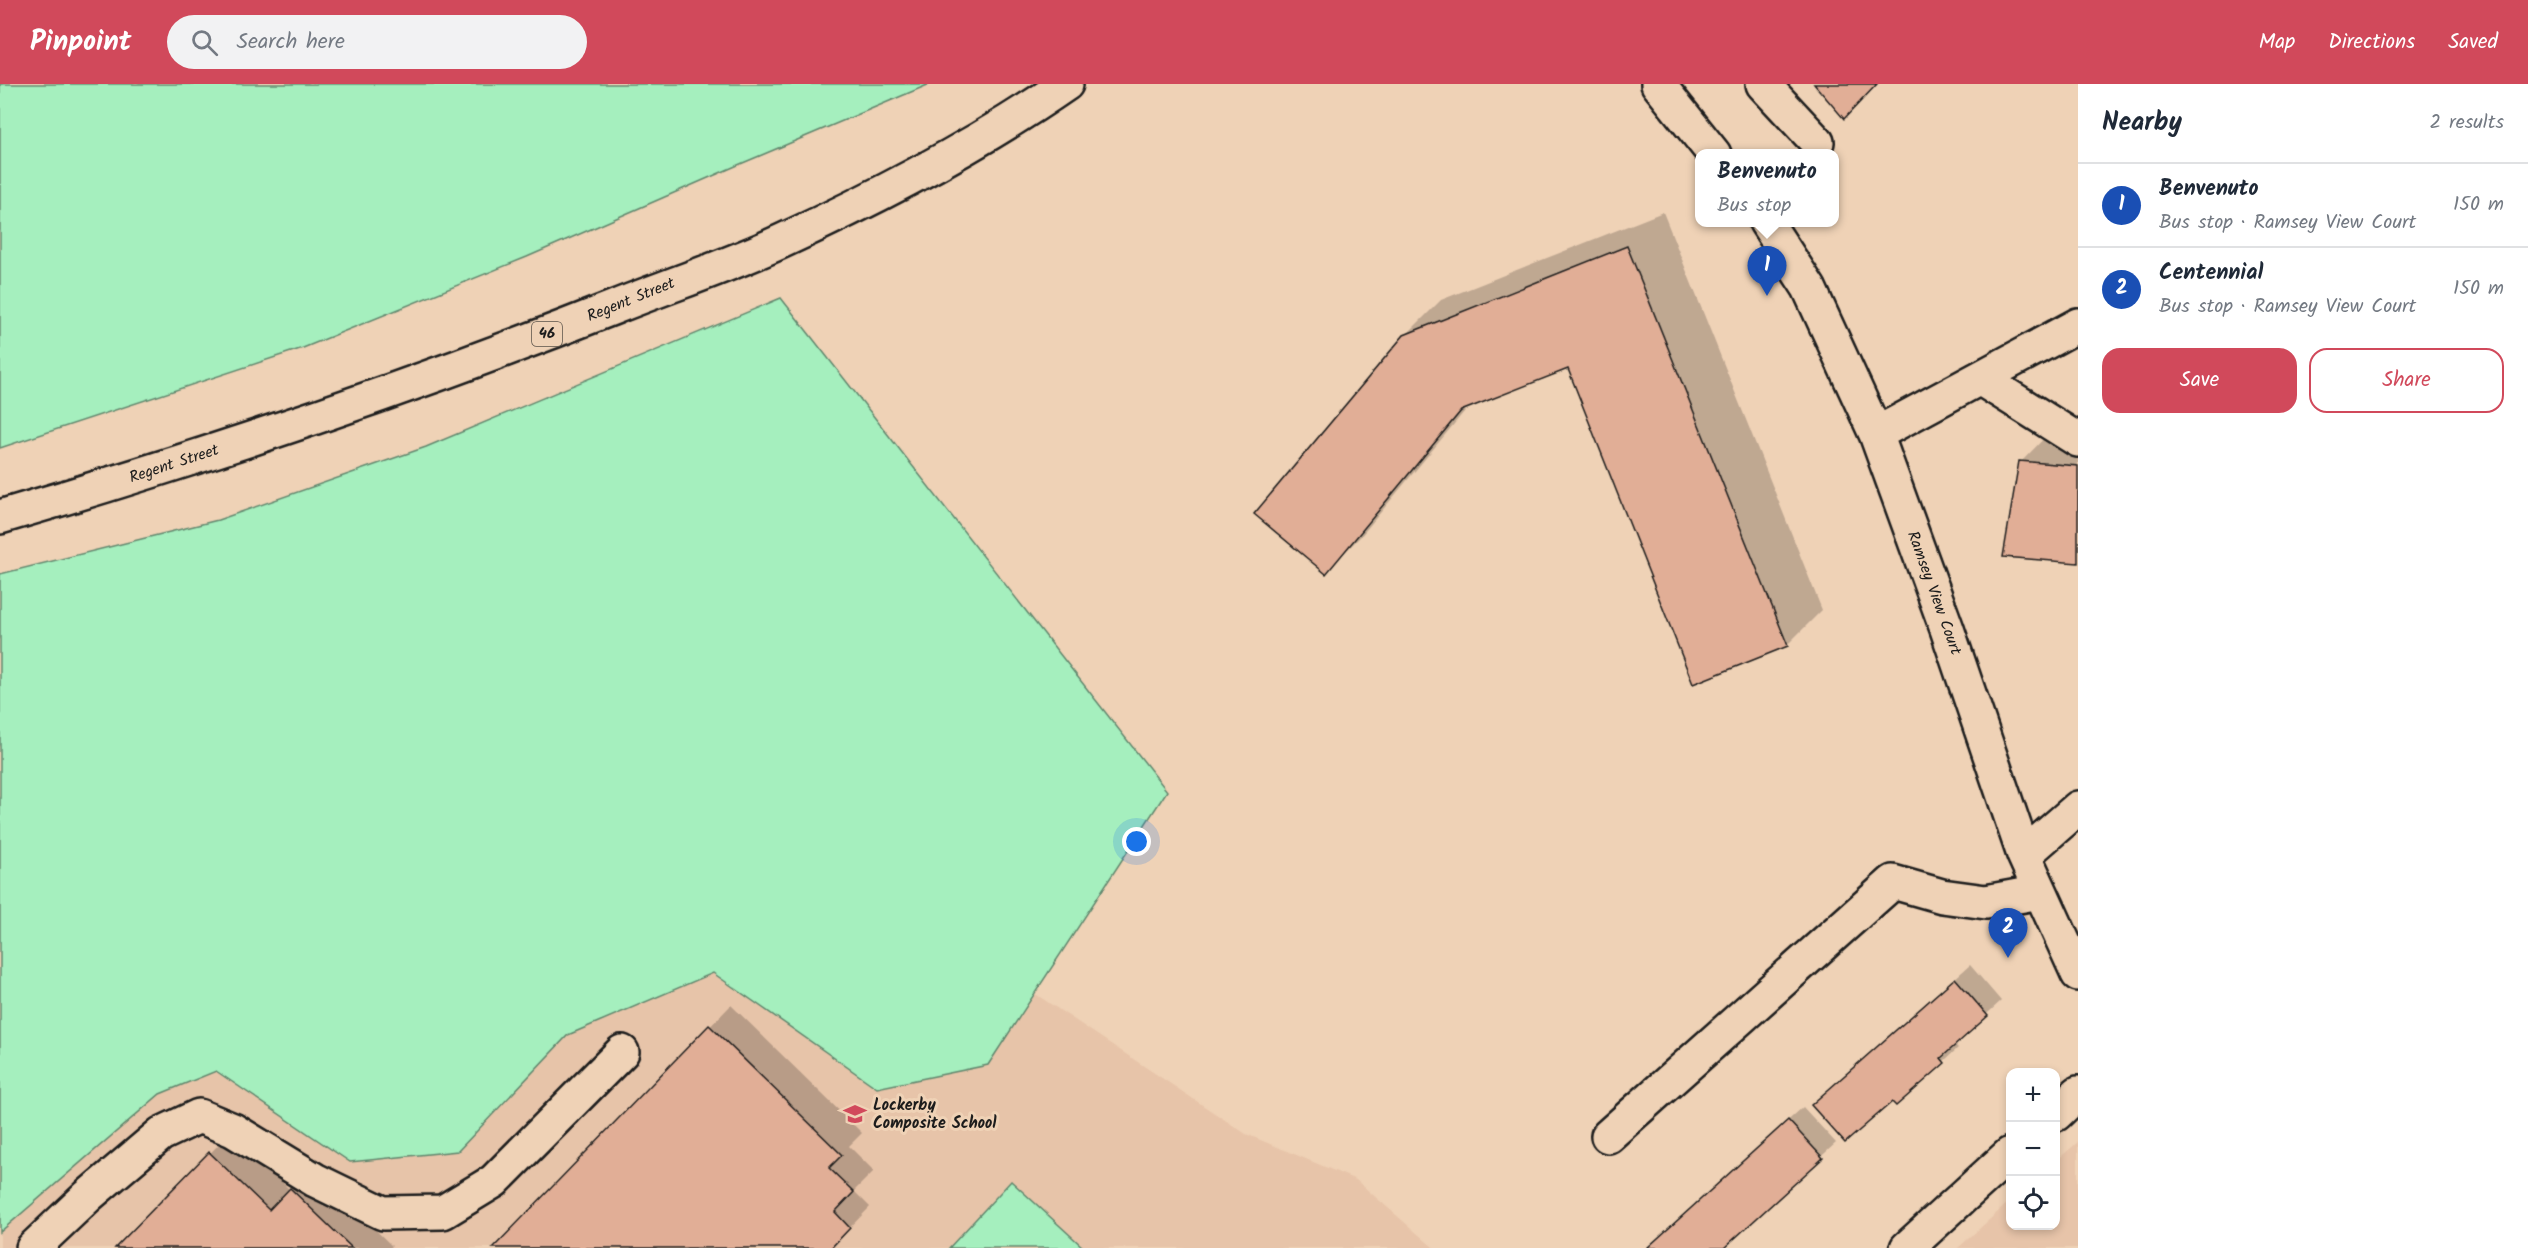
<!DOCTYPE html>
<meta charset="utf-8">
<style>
:root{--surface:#fff;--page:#f2f2f3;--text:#1f2937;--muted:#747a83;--line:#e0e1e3;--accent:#d1495b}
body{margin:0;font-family:Kalam,sans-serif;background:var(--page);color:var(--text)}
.controls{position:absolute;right:18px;bottom:18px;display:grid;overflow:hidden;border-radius:12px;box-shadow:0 3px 9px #0003}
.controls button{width:54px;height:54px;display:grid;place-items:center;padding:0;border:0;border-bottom:2px solid var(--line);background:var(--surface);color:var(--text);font:30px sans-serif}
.you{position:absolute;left:1137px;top:758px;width:21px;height:21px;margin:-15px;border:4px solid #fff;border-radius:50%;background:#1a73e8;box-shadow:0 0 0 9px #1a73e833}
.badge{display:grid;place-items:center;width:39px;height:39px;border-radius:50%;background:var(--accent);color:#fff;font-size:20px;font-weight:700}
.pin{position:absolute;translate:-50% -50px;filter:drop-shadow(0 2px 3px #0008)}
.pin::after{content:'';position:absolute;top:32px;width:21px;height:18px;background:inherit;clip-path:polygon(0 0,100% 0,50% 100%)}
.popup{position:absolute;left:1695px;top:65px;width:144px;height:78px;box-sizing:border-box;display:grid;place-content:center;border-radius:12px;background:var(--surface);filter:drop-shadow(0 2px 4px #0005);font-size:20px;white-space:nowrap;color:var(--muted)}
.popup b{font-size:22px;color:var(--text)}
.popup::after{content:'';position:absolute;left:50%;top:100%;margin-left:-12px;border:12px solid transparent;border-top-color:var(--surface)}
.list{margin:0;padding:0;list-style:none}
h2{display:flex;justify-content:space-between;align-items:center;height:78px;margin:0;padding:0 24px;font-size:26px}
h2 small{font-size:20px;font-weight:400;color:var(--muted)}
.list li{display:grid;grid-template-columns:39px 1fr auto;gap:18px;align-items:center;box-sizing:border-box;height:84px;padding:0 24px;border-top:2px solid var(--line)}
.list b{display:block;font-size:22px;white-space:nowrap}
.list p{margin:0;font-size:20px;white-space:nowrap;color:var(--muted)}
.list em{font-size:20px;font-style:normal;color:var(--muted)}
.actions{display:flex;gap:12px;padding:18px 24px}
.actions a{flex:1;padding:14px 0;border:2px solid var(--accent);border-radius:18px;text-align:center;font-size:21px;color:var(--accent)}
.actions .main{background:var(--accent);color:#fff}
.icon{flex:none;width:33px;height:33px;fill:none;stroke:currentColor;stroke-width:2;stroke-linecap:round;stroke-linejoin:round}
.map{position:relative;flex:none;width:2078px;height:1164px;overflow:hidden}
header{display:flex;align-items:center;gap:36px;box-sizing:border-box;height:84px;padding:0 30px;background:var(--accent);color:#fff}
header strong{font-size:28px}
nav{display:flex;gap:33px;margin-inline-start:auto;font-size:21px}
.search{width:420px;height:54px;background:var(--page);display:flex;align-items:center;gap:15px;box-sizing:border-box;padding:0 21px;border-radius:33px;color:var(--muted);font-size:22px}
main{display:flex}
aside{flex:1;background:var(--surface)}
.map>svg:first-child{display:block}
.built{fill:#e7c4a9}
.green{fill:#a5efbe;stroke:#60866d;stroke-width:1.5}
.shadow{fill:#0003}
.building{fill:#e1ae96;stroke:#1c1c1c;stroke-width:1.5}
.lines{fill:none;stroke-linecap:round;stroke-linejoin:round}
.minor-casing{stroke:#1c1c1c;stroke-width:38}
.major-casing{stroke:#1c1c1c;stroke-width:38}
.minor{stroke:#efd2b6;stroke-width:33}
.major{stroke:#efd2b6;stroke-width:33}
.labels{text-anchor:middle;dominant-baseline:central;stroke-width:6;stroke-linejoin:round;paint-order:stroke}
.shield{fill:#efd2b6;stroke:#5b534a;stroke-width:1.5}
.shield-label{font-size:15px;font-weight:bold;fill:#1c1c1c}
.street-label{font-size:16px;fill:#1c1c1c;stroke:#efd2b6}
.poi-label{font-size:16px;font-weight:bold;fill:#1c1c1c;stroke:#efd2b6;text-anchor:start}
</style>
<header>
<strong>Pinpoint</strong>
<div class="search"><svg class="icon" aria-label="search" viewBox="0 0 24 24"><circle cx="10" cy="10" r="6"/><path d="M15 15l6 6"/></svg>Search here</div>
<nav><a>Map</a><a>Directions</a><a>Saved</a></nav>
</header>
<main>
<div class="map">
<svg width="2078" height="1164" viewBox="0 0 2078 1164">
<rect width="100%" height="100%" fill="#efd2b6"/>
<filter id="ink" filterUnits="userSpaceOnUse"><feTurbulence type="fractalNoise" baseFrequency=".0167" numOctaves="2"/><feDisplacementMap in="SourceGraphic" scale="12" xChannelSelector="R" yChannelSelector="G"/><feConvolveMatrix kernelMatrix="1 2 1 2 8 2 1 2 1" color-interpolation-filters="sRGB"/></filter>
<g filter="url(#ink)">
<path class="built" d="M713,889L877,1004L988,981L1034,909L1246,1050L1356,1096L1434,1164H0V1148L160,1010L216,987L350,1078L458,1067L568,951Z
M2078,1058V1164H1958L2010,1117V1142H2056V1077Z"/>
<path class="green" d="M0,0H930L738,81L527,173L303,264L0,364Z
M781,214L1167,707L988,981L877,1004L713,889L568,951L458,1067L350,1078L216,987L160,1010L0,1148V490L218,436L426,363Z
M1011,1097L1084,1164H949Z"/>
<path class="shadow" d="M1663,128L1822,526L1787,561L1569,283L1469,322L1361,452L1326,487L1405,252L1441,216Z
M2056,342L2078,344V477L2021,378Z
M1970,881L2001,917L1954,960L1958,964L1944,977L1892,1016L1827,1007Z
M731,921L862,1049L849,1062L874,1087L854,1107L870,1123L830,1164H495Z
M1803,1023L1836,1059L1721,1164H1647Z
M231,1048L290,1106L312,1084L392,1162L390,1164H117Z"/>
<path class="building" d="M1814,0H1877L1844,35Z
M1627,162L1788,562L1693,600L1568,285L1461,327L1326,490L1254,430L1404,251Z
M2019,377L2078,382V479L2003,473Z
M1955,894L1988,932L1941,974L1945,979L1896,1022L1892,1018L1845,1059L1811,1021Z
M709,941L842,1071L829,1084L854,1108L835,1128L850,1144L831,1164H493Z
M1788,1036L1823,1074L1724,1164H1647Z
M209,1068L269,1126L290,1104L352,1164H115Z"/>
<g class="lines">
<g class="minor-casing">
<path id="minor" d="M1658,0L1714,70
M1763,0L1817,58
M1766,138L1809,204L1876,350L1947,545L2024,771L2078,890
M1981,295L2078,356
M1876,350L2078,241
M2024,771L2078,724
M2056,1030L2078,1009
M1608,1052L1893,798L1942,812L1986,818L2040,808
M33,1164L88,1112L161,1050L199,1032L233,1046L315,1096L383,1129L443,1128L494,1097L622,968
M1907,1164L2010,1070"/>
</g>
<g class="major-casing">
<path id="major" d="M0,433C208,372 413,303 615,223C670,201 728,182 782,157C880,112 978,61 1066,0"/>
</g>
<use href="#minor" class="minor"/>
<use href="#major" class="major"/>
</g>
</g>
<defs>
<g id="school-bare" transform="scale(1.8)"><path d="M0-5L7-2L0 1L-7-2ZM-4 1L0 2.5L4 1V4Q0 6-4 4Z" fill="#d1495b" stroke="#efd2b6" stroke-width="2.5" paint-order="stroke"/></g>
</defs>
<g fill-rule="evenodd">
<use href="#school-bare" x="855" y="1030"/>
</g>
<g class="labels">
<rect class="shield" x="532" y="238" width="30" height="24" rx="4.5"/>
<g class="shield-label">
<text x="547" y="250">46</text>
</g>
<g class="street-label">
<text transform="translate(631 216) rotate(-22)">Regent Street</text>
<text transform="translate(174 380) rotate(-18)">Regent Street</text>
<text transform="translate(1934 509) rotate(70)">Ramsey View Court</text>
</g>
<g class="poi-label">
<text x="873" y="1021">Lockerby<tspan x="873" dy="18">Composite School</tspan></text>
</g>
</g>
</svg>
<div class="controls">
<button>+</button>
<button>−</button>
<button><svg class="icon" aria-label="locate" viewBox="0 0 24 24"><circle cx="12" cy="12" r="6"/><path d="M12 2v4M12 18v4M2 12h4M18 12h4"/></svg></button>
</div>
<div class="you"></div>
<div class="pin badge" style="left:1767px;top:212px;background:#1a4fb4">1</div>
<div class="popup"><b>Benvenuto</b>Bus stop</div>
<div class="pin badge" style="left:2008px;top:874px;background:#1a4fb4">2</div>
</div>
<aside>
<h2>Nearby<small>2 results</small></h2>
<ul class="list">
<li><span class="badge" style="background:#1a4fb4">1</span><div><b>Benvenuto</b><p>Bus stop · Ramsey View Court</p></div><em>150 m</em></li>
<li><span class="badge" style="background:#1a4fb4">2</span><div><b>Centennial</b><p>Bus stop · Ramsey View Court</p></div><em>150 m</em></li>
</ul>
<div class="actions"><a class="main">Save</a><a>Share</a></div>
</aside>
</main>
